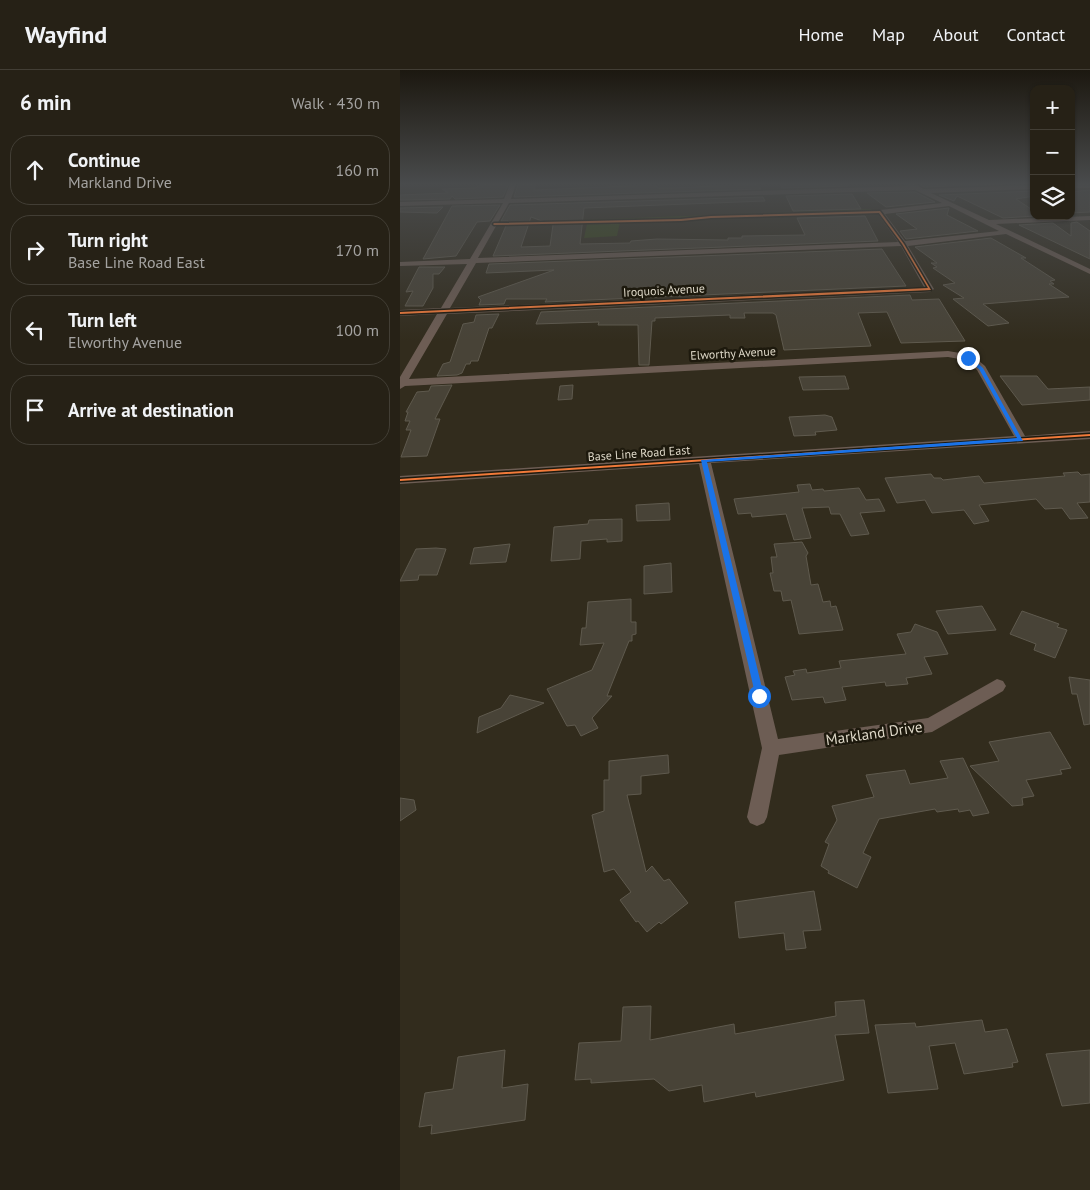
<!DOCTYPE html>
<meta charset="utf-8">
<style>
:root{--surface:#262116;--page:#2e291f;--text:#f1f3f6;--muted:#a4a3a1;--line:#423e35}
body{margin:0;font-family:"PT Sans",sans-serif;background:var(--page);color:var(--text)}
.controls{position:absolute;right:15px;top:15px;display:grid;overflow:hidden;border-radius:10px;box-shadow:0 1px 4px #0004}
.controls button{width:45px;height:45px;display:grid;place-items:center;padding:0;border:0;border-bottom:1px solid var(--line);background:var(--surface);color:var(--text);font:25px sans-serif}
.stop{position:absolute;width:15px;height:15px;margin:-11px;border:4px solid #1a73e8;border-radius:50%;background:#fff}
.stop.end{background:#1a73e8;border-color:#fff;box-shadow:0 1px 5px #0008}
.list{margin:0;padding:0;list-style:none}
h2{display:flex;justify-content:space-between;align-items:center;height:65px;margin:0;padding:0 20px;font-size:21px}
h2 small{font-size:16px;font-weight:400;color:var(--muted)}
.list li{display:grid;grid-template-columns:32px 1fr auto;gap:15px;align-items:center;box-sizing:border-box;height:70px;margin:0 10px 10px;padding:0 10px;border:1px solid var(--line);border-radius:20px}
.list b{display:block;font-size:19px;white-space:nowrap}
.list p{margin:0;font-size:16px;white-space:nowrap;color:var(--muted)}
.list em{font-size:16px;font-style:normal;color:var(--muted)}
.icon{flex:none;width:28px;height:28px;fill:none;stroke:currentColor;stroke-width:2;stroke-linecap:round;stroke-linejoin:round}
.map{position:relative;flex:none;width:690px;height:1120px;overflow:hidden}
header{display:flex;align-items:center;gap:30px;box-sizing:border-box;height:70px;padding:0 25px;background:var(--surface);border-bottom:1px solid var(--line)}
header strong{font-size:24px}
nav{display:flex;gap:28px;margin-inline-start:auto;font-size:18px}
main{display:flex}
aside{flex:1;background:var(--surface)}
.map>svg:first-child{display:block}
.green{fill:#374817}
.building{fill:#484337;stroke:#5f5a4e;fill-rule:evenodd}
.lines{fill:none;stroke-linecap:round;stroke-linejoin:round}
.path{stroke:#695e55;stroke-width:1;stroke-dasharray:0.5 2;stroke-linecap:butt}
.minor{fill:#6d5d54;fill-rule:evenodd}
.cycleway-casing{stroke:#1d190d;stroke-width:3}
.cycleway{fill:#f17a3a;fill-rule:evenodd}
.route{fill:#1a73e8}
.labels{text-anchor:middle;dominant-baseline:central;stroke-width:5;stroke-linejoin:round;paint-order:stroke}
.far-street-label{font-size:12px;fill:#dfd9c9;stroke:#1d190d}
.street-label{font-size:15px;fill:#dfd9c9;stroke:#1d190d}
</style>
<header>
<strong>Wayfind</strong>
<nav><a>Home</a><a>Map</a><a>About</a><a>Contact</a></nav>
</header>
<main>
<aside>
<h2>6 min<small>Walk · 430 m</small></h2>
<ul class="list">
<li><svg class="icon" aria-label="ahead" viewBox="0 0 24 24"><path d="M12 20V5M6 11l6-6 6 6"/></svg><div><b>Continue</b><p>Markland Drive</p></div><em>160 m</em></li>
<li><svg class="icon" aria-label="right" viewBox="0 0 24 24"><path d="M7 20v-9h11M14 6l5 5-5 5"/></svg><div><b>Turn right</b><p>Base Line Road East</p></div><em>170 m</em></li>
<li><svg class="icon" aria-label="left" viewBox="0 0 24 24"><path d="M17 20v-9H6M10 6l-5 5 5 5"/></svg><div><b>Turn left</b><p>Elworthy Avenue</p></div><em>100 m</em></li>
<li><svg class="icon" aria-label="arrive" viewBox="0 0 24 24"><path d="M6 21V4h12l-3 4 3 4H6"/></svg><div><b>Arrive at destination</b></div></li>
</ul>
</aside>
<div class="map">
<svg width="690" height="1120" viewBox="0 0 690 1120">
<rect width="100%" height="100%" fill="#322c1d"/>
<path class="green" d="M471,139L473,143C388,145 305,151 220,152L217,166L184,168L187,154L99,155L100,153Z"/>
<path class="building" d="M80,114L108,115L103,127L55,129L52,126L50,129L0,130V125L48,123L42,119L76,118Z
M136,114L134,120L253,115L259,118H273L357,114L361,119L114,127L118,115Z
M380,114H447L448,116L382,118Z
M519,114H603L524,117Z
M690,120V142L671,143V122Z
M634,121V126L616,129L634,141V146H636L603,148L557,126L554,131L539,125Z
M515,122L535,132L486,137L467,123Z
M452,124L461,139L393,141L386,126Z
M363,127L365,131L184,138L180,174L230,173L231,171L257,169L328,170V168H342V166L405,165L397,148L465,146L478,171L93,186L108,151H101L110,135ZM131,147L153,155L150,176L121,177Z
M100,135L90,151L77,152L56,186L23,189L52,136Z
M43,137L37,143L0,142V138Z
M549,138L547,145L578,161L506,169L500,161L517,159L496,144Z
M677,152L690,161V189L619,155L653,153L671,166V153Z
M591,168L626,188H621L655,210L650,211L654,214H649L669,227L583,234L609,253L588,256L553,229L564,228L543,215L555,213L533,198L537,197L531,193H537L515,177Z
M482,179L506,216L145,232L147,229H106L104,234L79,235L81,230L78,227L154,200L86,203L89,194Z
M19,197H45L39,204H33V218L23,236H5L13,221L6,222Z
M510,225L512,230L539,229L565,271L501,273L487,242L458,243L471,276L384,280L376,245L373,243H344L345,248H330V245L255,248V251H252L249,295H239L238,255H198L199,252L136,254L141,242Z
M99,244L92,258H89L78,291H71L70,294H66L62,303L57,305L37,306L43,294L50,292L63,254L74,252L76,245Z
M445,306L449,319L403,320L399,307Z
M600,306H637L648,319L690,317V330L622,335Z
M52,315L35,349H40L27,386L1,387L11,360H6L10,351H5L8,342H6L17,322L29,321L31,316Z
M173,315L172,329L158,330L160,316Z
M425,345L432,347L437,360L415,362L416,365L394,366L389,347Z
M678,402L681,405L690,404V432L677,433L688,448L670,449L662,438L645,439L636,429L579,435L589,451L574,454L564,440L532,443L525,430L497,433L485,408L531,404L534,408H541L543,410L579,406L584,413L665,406L663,403Z
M410,414L412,420L423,419L424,421L459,418L466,430L479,429L485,441L460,443L469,464L451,466L440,444H431L429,437L402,438L411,468L394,470L386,444L352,447L351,443L338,444L334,429L399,422L397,415Z
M269,433L270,450L237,451L236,435Z
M222,449V471L207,472V469L181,471L180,489L151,491L154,457L188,454L189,450Z
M402,472L408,483L406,486L411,515L418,514L423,532L430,531L431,537L436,536L443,560L399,564L391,530L383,531L381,521H374L370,503H373L371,487H377L374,474Z
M110,474L106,492L70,494L74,478Z
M36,478L46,479L37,505H19L18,510L0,511L16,479Z
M271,493L272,522L244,524V496Z
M231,529V552H236V564L232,565V571H229L207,626H212L192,648L198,658L181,666L175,655L167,656L147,619L192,600L204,573L180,575L182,558H186L188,532Z
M582,536L596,560L548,564L536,541Z
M622,541L659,554L657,557L667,560L655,588L634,580L636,574L610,564Z
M515,554L537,562L548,584L524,587L532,604L506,608L508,614L486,616L485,612L442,617L446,630L425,633L423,627L392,630L385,607L395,605L393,601L406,599L407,603L441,598L439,591L506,584L497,564L511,562Z
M669,607L690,610V654L684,655L677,624H672Z
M110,625L144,633L77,663L79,647L101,638Z
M650,662L671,698L660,700L662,704L626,710L634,726L622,728L623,735L612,736L570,696L599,691L589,672Z
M268,685L269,703L241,706V724L227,725L246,802L252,796L264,811L269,809L288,833L261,854L259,852L247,862L238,851L236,852L220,830L231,822L214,799L204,802L192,745L204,741V710H209V691Z
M563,688L589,743L573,746L570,740L559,742L558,739L537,742L535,739L479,749L463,783L471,787L457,818L428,803L429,801L421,796L429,774L425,772L437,750L432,736L474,727L466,705L505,700L510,714L548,708L540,691Z
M0,728L14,730L16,740L0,751Z
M414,821L421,860L403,861L406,878L386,880L384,863L339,868L335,832Z
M464,930L469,963L435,965L444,1010L356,1027L355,1022L304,1032L302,1015L269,1021L254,1009L191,1013V1009L175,1010L179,973L221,971L223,937L251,936L250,970L334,954L335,964L436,946L435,932Z
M582,950L585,962L607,959L618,992L612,993L613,997L564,1004L555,973L529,976L538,1019L488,1023L475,955L515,953L516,957Z
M105,980L102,1018L128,1014L125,1050L31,1064L32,1055L19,1057L25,1023L53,1019L58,987Z
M690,980V1033L662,1036L646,984Z"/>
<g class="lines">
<path class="path" d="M107,154L281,150L370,145"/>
<path class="minor" d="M110,114H116L111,129L508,116L505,114H514L524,119L634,115V119L531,123L589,150L690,146V150L596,154L690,199V204L606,164L508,176L534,219L530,222L47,244L9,309L548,281L572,285L585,296L625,366L690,361V369L311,393L378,669L528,648L597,609L603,611L606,616L603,621L532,662L379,685L367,747L364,753L357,756L350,753L347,747L362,678L299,394L0,414V406L614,366L577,300L565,290L548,287L5,316L0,319V307L37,244L0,246V240L41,238L67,194L0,196V192L70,189L103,133L0,136V132L104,129ZM515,120L542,133L480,140L381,143L377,145L381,147L478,144L498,172L78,188L109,133ZM549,136L599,161L505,171L485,144ZM501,176L524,217L50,238L76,193Z
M671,114H690V118H671Z"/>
<g class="cycleway-casing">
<path id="cycleway" d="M480,141L504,174L531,220L0,244V242L528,218L502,174L479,143L311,148L281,151L94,155L93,154L94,153L281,149L311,146Z
M690,364V366L0,411V409Z"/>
</g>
<use href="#cycleway" class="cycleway"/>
</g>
<linearGradient id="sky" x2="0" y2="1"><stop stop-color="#1c1810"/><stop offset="0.42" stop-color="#494b4c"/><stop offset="1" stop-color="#494b4c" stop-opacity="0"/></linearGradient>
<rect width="690" height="271" fill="url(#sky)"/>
<path class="route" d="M570,286L583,298L623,371L307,392L364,626L362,628H356L301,390L617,368L579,299L565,288Z"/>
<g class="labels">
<g class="far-street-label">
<text transform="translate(264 220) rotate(-3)">Iroquois Avenue</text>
<text transform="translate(333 283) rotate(-3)">Elworthy Avenue</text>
<text transform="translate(239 383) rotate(-4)">Base Line Road East</text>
</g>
<g class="street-label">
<text transform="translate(474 663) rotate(-8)">Markland Drive</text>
</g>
</g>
</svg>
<div class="controls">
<button>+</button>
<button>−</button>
<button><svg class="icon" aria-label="layers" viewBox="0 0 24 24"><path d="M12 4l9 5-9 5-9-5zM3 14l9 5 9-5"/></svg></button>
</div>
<div class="stop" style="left:359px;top:626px"></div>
<div class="stop end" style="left:568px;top:288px"></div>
</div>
</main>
